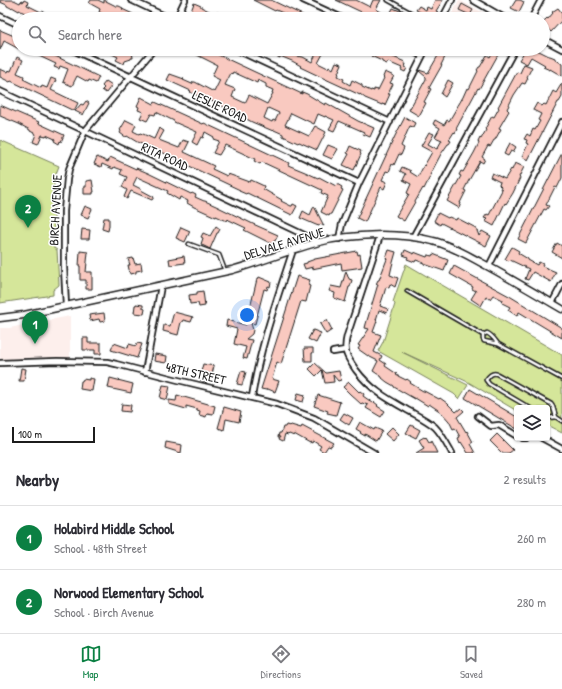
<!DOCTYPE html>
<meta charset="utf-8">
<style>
:root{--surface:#fff;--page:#f7f7f7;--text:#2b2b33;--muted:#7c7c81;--line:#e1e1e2;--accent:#0b8043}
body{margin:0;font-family:"Patrick Hand",sans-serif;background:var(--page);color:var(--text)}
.controls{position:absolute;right:12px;bottom:12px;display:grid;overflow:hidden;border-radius:4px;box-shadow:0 1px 3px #0004}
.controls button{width:36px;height:36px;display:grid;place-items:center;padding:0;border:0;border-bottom:1px solid var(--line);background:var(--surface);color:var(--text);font:20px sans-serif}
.scale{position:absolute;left:12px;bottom:10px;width:83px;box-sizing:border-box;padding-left:4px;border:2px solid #1c1c1c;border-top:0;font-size:11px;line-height:14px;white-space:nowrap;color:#1c1c1c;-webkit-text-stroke:3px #fff;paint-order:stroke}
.you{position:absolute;left:247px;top:315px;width:14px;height:14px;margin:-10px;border:3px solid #fff;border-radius:50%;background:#1a73e8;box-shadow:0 0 0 6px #1a73e833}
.badge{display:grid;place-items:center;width:26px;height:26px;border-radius:50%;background:var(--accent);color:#fff;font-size:13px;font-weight:700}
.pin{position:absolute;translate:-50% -33px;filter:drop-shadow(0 1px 2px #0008)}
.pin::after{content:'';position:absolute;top:21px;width:14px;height:12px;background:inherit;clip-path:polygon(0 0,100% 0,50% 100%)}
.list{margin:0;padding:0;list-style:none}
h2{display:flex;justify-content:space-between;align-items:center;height:52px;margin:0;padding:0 16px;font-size:17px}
h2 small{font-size:13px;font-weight:400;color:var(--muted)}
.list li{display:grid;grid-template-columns:26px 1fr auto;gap:12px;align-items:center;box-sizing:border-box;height:64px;padding:0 16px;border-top:1px solid var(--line)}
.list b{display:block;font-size:15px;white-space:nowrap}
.list p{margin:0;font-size:13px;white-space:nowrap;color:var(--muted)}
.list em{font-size:13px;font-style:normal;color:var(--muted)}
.icon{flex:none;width:22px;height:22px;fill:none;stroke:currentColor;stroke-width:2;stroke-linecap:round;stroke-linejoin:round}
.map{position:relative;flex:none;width:562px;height:453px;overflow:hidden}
.search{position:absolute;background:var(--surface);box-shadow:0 1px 3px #0004;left:12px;right:12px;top:12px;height:44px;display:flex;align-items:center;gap:10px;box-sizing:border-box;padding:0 14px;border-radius:22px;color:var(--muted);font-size:15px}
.sheet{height:180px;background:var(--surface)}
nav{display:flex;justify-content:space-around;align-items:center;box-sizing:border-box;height:56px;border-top:1px solid var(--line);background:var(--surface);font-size:11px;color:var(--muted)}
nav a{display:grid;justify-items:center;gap:2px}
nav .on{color:var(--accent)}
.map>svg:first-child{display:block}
.built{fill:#fdefec}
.green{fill:#d5e69a;stroke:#78815b}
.building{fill:#f9c9c0;stroke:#1c1c1c;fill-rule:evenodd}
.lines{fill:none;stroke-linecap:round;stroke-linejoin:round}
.lane-casing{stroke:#1c1c1c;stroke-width:5.5}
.street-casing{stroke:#1c1c1c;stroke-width:8}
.secondary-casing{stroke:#1c1c1c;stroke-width:9}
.lane{stroke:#fff;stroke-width:2.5}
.street{stroke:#fff;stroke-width:4.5}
.secondary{stroke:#fff;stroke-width:6}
.labels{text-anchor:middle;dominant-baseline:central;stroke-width:3;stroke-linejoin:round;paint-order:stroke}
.street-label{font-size:13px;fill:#1c1c1c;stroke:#fff}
</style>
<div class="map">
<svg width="562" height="453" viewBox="0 0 562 453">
<rect width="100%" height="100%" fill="#fff"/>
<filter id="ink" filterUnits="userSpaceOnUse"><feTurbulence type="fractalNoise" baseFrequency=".025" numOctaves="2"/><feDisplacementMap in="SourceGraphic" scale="8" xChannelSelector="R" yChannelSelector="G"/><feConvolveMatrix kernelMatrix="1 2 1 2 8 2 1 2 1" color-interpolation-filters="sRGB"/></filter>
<g filter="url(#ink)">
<path class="built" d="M459,0L490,16L488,19H449Z
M70,316V360L0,361V328H9Z"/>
<path class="green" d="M0,140L59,166L54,179V248L57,250L59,285L53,290V295L0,303Z
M406,264L562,355V433L547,425V408H517V411L468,382L402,352L468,385L459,399L454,394L378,351L383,342L395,304L393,302Z"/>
<path class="building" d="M0,0H14L20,3L21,1L23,2L24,0L28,2L27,5L41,12L42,11L58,19H36L19,10V11L12,7L11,8L7,6V5L0,2Z
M91,0H98L104,3V0L116,6H119L123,8L122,9L133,14L131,19H114L99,12L100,9L89,3Z
M253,0H271L311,19H291L292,17L276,10L275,11Z
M336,0H356L370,7L373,0H381L376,9L393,19H376Z
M435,0H443L436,11L438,12L435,19H429L425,17L426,15L416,10L419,6L426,10L427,7L431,9Z
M516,0H520L524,2L519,12L511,8Z
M194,3L201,6V7L215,14L217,12L224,16L223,18L225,19H201L190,14Z
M462,4L473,10L470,15L459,10Z
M393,8L407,14L405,18L391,12Z
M558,8L562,13V20L551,32L550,31L543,25V22L547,18L548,19L553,13L552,12Z
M0,30L19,38V49L4,41L0,50Z
M24,49H43L50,52L49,53L99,77L96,83L89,80L88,82L77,76L72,86L63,82L68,69L60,66L59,69L54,67L56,64Z
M102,49H125L123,53L132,51L133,58H131V59L125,61L124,64L116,60L118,57Z
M185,49H210L213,51L212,52L225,58L302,94V92L307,94L325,105L326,103L358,121L374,128L370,137L363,134L364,132L339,121L334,131L329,129L334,120L325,116V117L318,114L314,124L291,113L285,125L309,136L315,126L326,132L317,150L299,142L298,143L283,136V134L274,130L273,131L252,122L237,114V113L205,98L204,99L190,92L191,91L167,80L170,74L184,79L183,80L192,84L193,82H195L214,92L220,80L212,76L217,65ZM233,72L257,83L258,80L266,84V87L273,90L272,93H273L267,104L249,95L245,103L232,97L235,89L225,85L231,73L232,74ZM268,108L279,113L275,121L273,120L272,122L264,118Z
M260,49H289L298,54L297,56L303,57L312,62L316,54H318L320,50L324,52L318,63L328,68L329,66L333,69L336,62L342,64L338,73L339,74L338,76L344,79L343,81L350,85L352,80L362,85V87L371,91V90L374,91V89L378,90L384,78L383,77L385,72L394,76L390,83L393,84L388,94H390L385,105L382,104V105L365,98L360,94V95L321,77L300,67L301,66L292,61L280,56V58Z
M360,49H380L392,54L391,56L405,62L404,64H406L405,67L407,68L405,72L401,70L402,68L388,62L387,64L382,62V61L371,56L372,54Z
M434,49H449L441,65H442L429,88L431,89L424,102L426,103L419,116L409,110L426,79V77L419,71V70L428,73L439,54L440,52Z
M526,49H535L549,56H550L555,58V59L562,64V76L550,69V70L543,67L545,65L531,57L527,64L519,60Z
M494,50L499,53L479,89L478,88L456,129H457L455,133L454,132L449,140L451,141L449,144H448L441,154L430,175H431L424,189L423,188L404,221L396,216L409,194L407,193L411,184L403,180L406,174L400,171L402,167L411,171L410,172L418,177L424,165V166L432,152L421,146L429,132L434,134L428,144L437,149L442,140L435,137L440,128L433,124L435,120L444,125L447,120L449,121L463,97L467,88L469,89L478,71L477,70L479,67H480L487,55L490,57Z
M17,57L23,60L17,73L24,76L23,79L41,88L42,86L47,88L51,78L56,80L51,90L78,103L74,111L11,81L10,82L0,77V69L7,72L8,70L11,71Z
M524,64L532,67L527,77L528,78L525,84L522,83L514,95L507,109L509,111L499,128L501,129L495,140H494L490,147L488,146L482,157L485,159L483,163L480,161L468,182L464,190L466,191L460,203H461L459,208L447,201L461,176L459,175L461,171L463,172L474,153L479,143L478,142L480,138L481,139L486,130L485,129L492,116L494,117L499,108L498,107L511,83L517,72L520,73Z
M448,80L453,83L445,97L441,94Z
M106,81L112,85L106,93L102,90L104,88L102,86Z
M562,83V97L559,102H558L528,160L522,157L528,144L526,143L527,140L524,139L527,134L530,136L533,129L535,130L540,121L538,120L541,114L533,110L537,103L542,106L544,104L546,105L553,91L556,93Z
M141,97L154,104L155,102L203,124L204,123L289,163L288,165L305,172L318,178L319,177L336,186L337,184L342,187L341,189L343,190L331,214H330L329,216L321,212L328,196L321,193L322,190L262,162L260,164L254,161L255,159L225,145L219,155L213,153L219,141L213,139L214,137L205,132L203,138L201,137L197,145L192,142L197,132L174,122V121L156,112L155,115L151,114L147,121L140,118L143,112L138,110L139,107L137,106Z
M86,101L89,103L83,115L75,111L81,104L83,105Z
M0,105L39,122L38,123L64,135L61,142L60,141L59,144L54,141L55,139L46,135V136L42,135L38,144L33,142L36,134L30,131V130L19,124L0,116Z
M405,117L415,123L413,127L410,126L408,130L401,146L404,148L401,155L399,154L394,165L392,164L389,172L386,171L382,180L387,182L384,189L381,187L365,222L357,218L395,136Z
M126,120L136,125L133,131L139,134L140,133L143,134L154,139L159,128L164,131L159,140L179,148L183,140L189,142L184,152L214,166L212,169L227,176L228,174L250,182L251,180L264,186L263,189L282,200L281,201L291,206H292L293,204L297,206L292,215L247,193L246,194L239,191L240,190L185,164V163L171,156L137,142L127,136L126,137L124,136L120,133L121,131L120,130Z
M510,143L516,147L513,152L511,151L508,156L504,154Z
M328,145L338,149L332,159L323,155Z
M350,146L361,151L360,153L361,154L354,170L343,165L349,154L347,153Z
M562,153V178L557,188L555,187L546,205L549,206L546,210L544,209L526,243L518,239Z
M97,157L108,162L110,157L136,169V168L148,173L191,194L192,193L196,195L195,197L204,201H205L216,206L253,224L278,235L275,241H274L272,244L244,230L246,228L229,220L228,219L227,221L216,216V217L194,207L187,203L188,201L180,197L179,200L167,193L168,191L137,177L133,185L141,189V190L154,197L152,200L131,191L127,199L124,197L127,190L122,187L127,177L120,174L122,170L114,167L113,169L102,164L101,167L94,164Z
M515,163L524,167L519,177L520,178L513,193L506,204L505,203L494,226L485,221L487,219L484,218L487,214L489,215L502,190L500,189L501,187L499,185L500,182L490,177L492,173L505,179L511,169L512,170Z
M92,180L94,192H93V194H84V187H86V181Z
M85,206L92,209L88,218L81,215Z
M314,206L324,226L320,224L319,226L316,225L300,218L303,211L310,215Z
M438,213L448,218L449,217L456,220L457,218L476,228L479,236L482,231L491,236L486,246L441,223L440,225L434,221Z
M104,218H109V226L108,231L102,229Z
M216,226L220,229L218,233H217L210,249L202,245V244H201L203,238L201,237L203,233L210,236Z
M181,227L190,231L185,242L176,238Z
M82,229L90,230L89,239H81Z
M557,243L562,246V258L552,252Z
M512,247L519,251L518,253L528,259V260L537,265L539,262L543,264L542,266L556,272L551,282L533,272L528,280L525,279L529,269L510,260L509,261L505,259Z
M389,250L396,252L392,266L390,275L398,278L395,287L390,284L389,288L386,287L384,294L380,306L388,309L387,313L379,310L376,320L377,321L373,332L381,335L374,352L382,356L380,360L386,364L385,366L397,374L396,375L406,380L407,379L411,382L410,383L423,391H424L439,399L440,398L447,403L456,412L461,408L464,411L457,417L466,432L467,431L473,442L470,444L475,453H468L461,442L460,443L458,438L460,437L455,428L453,429L449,421L441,412L429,404L428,406L415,398V399L394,387V386L387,382L382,378V377L373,371L378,361L368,356L358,349L360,346L358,345L369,329L365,328L366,324L378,284H376L378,280H379L387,259L386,258Z
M405,250L414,254V252L419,254L427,257L428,255L432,256L433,254L448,260L444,271L424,264V263L416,260L415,262L407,259L408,257L403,255Z
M80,251L88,252L86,272H92V289H86V280H80V266H79Z
M357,251L358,255L360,254L362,267L356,268L342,270L341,263L312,269L313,267L305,269L303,264L307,263V262L315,259Z
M184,256L185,263L170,265L169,259Z
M133,258L135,264L141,263L142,270L136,271V273L130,274L128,265H130L128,259Z
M454,266L511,297L562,328V338L519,312L517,316L508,310L510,307L502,303L503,300L493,295L490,299L486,297L481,306L477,303L471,299L476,291L472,289L473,287L450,274Z
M346,271L348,277L349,278V279L352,280L350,287H349L345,302L334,298L335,293L329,291L331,286L341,288Z
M297,276L310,280L308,285L310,286L306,302L301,301L281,364L277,362L272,379L279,381L275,392L268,389L266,390L261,389Z
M259,277L271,282L270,287L268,286L267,290L264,289L255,324L251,323L253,330L252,334L246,339L252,340L247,359L243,358L246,347L234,344L237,329L226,326L227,320L246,325L257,279H258Z
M203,291L205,306L199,307L198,303L190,304L189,295L197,294V292Z
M136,304L143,305V308L145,309L144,314L134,313L135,305H136Z
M174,312L193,317L191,322L183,320L182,322H181L178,335L163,331L164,325L170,326Z
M104,313L105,321L100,322L99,319L90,321L89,315Z
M327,320L332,330L326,334L320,324Z
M313,330L321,333L316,343L308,339Z
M83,338H88V343H101V354H95V350H83Z
M114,343L128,348L129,344L136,346L137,343L142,344L137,358L111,350Z
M304,348H313V353H312V361H305Z
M155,354L167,356L166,363L154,361Z
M315,363L326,373L339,371L341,380L338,381L333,375L334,382L325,383L322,370L316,376L309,369Z
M203,364L214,366L212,374L201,372Z
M21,368L26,369L24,381H19Z
M241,371L246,372L242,385L237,384Z
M89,378L94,379L92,391L80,389L81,381H82L83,379L89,380Z
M110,378L133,384L131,393L108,388Z
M349,382L359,392L360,391L364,394L363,396L373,403L374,402L378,405L377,406L385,411L381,417L366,408L368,405L362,403L361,404L350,394L343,387Z
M163,385L170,386L167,400L160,398Z
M470,389L517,417V429L465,398Z
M298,393L305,395L303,402L296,400Z
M177,395L215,406L213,414L207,413L206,417L199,415L200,411L197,410V409L186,406V409L169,404V400L176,401Z
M318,395L340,402L336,415L327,413L328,411L314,406Z
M122,404L131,405L130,412L121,411Z
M224,407L241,412L239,422L226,419L224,430L218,428Z
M344,413L353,418L349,425L340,419Z
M360,422L374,430L375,428L382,431L376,441L365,434V436L360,433L361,432L356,429Z
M286,425L290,426L291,425L301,428L302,426L334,443L331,447L328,446L324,452L319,449L321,446L313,441L312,443L310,442V443L294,434V436L289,434L288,435L285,434L283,441L279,439L280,437H278L279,433H281L283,427H285Z
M411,425L420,430L416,438L406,433Z
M392,427L399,434L393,441L385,434Z
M497,434L513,450L509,453H502L490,441Z
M424,437L425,438L426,437L429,442L431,441L437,453H416L424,448L419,440Z
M166,442L182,445L181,453L165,448Z"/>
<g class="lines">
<g class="lane-casing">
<path id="lane" d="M388,0L422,19
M189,244L219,255L225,271
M407,291L483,335
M498,344C495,340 492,335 487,333L483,335V339L484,341L498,344L562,379
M530,408L489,384L486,380C489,376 492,372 497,374L551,404L553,407L556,417L547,418
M556,417L562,421"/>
</g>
<g class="street-casing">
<path id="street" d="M131,0L171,19
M303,0L344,19
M473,0L506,19
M0,16L19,25
M176,19L185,0
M442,19L452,0
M531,19L541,0
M543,39L562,49
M71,49L359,183
M235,49L390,122
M408,49L422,56
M0,91L85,131L319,242
M380,236L347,336C343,352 347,357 356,370C371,390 388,399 409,411C418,416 427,420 435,427C442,434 447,444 452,453
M413,237L515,49
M339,239L342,224L359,183L426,49
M489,266L562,122
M552,303L562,284
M66,306L64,267V211L67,179L69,169L85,131L154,49
M333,352L345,350
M0,363L57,361L107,362L116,364L178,380L277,404L314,418L374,453
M145,372L161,286
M252,397C260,346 277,299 293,250
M478,416L491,426L499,425L517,436
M523,438H526
M542,438L562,449"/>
</g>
<g class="secondary-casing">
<path id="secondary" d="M0,318L24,315L232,270C261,262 289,250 319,242C352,234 400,232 433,241C450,245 465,254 480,262C508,277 535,293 562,309"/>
</g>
<use href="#lane" class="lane"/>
<use href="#street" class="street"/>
<use href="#secondary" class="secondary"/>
</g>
</g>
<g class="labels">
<g class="street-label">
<text transform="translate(220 106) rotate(25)">LESLIE ROAD</text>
<text transform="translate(165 156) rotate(25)">RITA ROAD</text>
<text transform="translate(55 210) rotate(-87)">BIRCH AVENUE</text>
<text transform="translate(284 243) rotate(-17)">DELVALE AVENUE</text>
<text transform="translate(196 373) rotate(13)">48TH STREET</text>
</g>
</g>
</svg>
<div class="controls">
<button><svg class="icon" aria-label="layers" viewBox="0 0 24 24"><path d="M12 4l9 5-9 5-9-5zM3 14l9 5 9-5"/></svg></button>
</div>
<div class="scale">100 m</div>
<div class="you"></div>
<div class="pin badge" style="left:35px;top:344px">1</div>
<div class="pin badge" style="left:28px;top:228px">2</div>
<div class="search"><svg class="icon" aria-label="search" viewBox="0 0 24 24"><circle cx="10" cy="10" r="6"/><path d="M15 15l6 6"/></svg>Search here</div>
</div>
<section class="sheet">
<h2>Nearby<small>2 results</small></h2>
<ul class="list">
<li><span class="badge">1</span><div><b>Holabird Middle School</b><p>School · 48th Street</p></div><em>260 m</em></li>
<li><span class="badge">2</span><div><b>Norwood Elementary School</b><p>School · Birch Avenue</p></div><em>280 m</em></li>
</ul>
</section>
<nav>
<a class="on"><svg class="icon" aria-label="map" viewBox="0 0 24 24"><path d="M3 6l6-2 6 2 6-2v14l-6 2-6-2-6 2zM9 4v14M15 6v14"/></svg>Map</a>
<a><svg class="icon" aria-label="directions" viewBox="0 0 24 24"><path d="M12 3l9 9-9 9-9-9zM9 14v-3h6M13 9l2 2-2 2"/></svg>Directions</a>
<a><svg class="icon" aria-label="saved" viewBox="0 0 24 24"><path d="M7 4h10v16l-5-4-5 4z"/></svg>Saved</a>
</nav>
